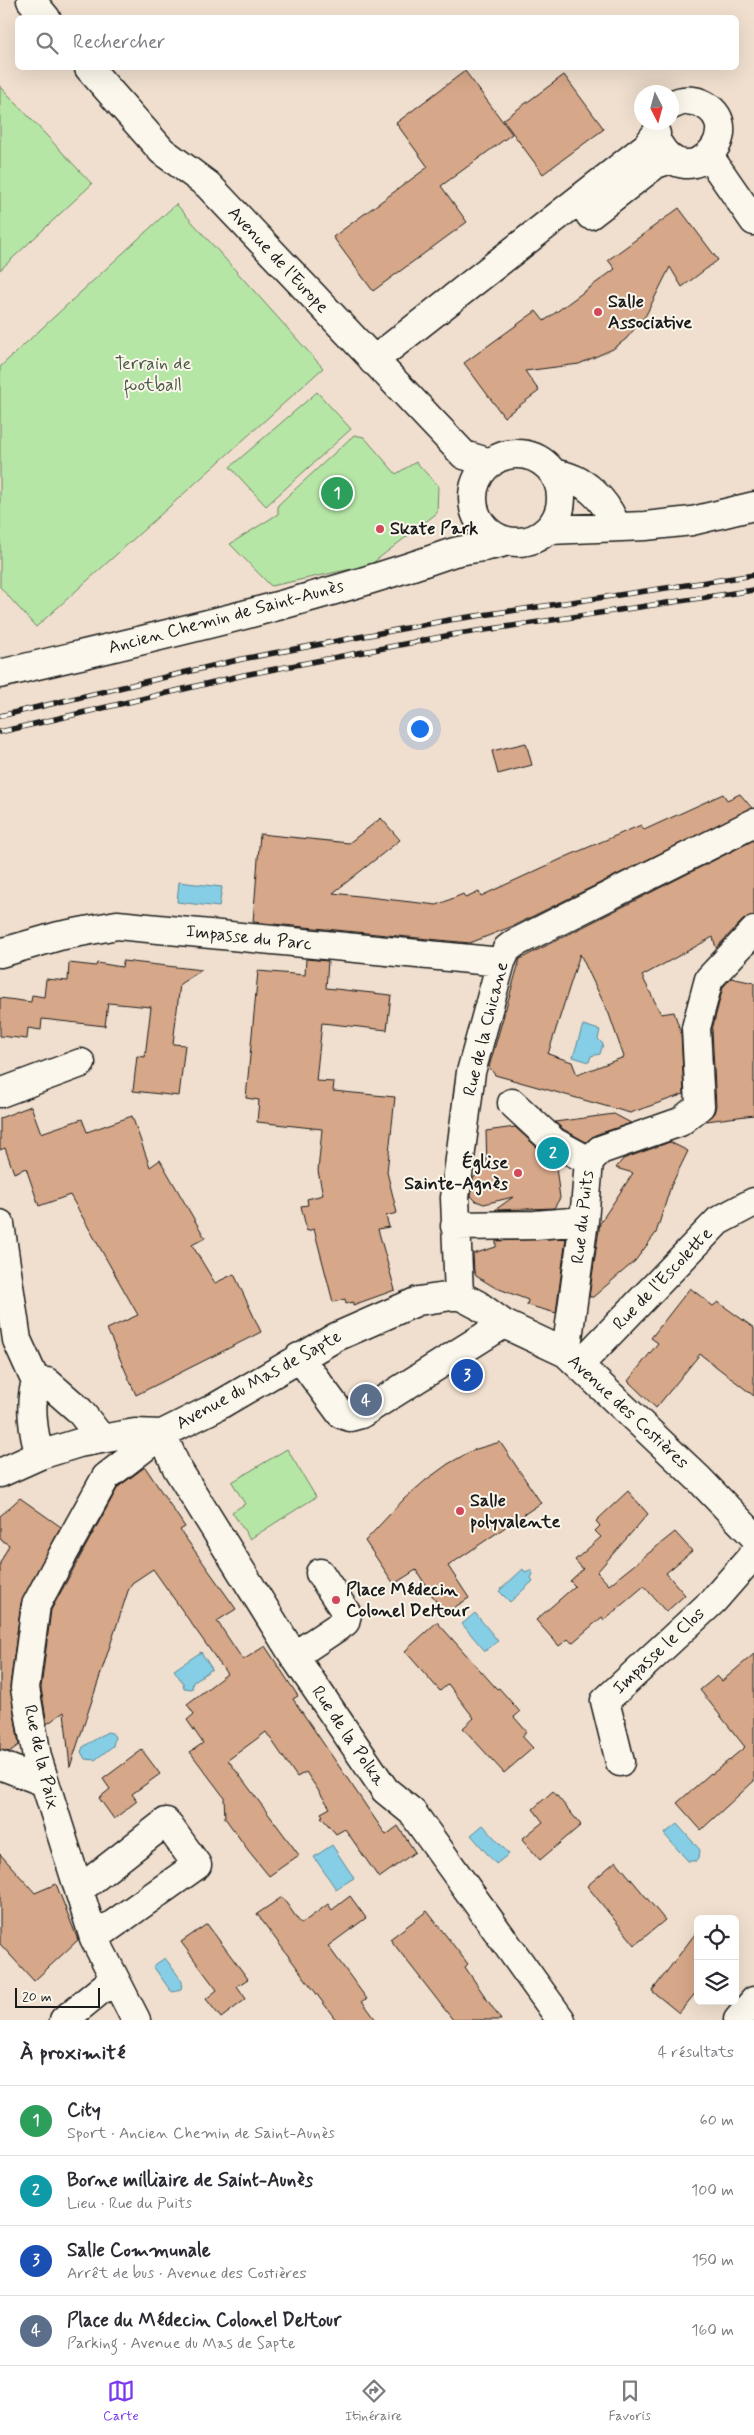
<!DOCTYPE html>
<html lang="fr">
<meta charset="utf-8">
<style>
:root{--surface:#fff;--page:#f7f7f7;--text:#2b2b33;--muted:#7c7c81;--line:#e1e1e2;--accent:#7c3aed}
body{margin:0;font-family:Mynerve,sans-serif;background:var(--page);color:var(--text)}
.controls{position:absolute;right:15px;bottom:15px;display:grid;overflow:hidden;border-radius:8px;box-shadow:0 5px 20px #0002}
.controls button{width:45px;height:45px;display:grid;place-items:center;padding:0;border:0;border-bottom:1px solid var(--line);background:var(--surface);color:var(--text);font:25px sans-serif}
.compass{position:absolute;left:634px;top:85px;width:45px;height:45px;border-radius:50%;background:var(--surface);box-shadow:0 5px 20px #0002;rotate:174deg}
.scale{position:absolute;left:15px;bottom:12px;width:85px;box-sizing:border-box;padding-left:5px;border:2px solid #1c1c1c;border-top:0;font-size:14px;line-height:18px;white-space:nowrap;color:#1c1c1c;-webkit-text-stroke:4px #fbf7ec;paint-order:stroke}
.you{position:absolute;left:419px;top:728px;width:18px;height:18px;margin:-12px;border:4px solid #fff;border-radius:50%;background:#1a73e8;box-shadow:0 0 0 8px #1a73e833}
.badge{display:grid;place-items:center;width:32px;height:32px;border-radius:50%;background:var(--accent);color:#fff;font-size:16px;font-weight:700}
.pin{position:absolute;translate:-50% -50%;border:2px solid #fff;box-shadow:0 1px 5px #0006}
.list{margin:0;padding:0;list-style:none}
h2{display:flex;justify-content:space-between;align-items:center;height:65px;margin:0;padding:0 20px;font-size:21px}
h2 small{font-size:16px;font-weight:400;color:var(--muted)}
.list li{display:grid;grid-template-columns:32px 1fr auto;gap:15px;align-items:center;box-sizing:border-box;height:70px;padding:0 20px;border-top:1px solid var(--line)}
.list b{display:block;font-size:19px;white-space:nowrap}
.list p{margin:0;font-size:16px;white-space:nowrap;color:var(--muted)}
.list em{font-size:16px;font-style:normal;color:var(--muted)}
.icon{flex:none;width:28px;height:28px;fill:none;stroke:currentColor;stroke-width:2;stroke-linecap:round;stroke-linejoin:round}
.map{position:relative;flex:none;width:754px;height:2020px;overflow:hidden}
.search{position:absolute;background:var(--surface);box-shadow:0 5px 20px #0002;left:15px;right:15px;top:15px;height:55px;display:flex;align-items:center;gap:12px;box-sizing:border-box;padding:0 18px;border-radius:8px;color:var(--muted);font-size:19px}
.sheet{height:345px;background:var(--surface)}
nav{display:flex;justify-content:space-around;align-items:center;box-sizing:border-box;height:70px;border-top:1px solid var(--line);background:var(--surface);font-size:14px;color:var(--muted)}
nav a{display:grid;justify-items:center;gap:2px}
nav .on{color:var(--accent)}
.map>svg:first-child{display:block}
.green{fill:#b6e6a6;stroke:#698161}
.water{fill:#85cee6;stroke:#5b8795}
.building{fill:#d6a788;stroke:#1c1c1c;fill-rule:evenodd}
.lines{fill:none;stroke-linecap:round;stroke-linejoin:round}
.minor-casing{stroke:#1c1c1c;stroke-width:31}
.minor{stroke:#fbf7ec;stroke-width:28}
.rail-casing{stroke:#1c1c1c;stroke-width:5.5}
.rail{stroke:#fbf7ec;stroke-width:4;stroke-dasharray:11;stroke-linecap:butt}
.poi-dot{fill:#d1495b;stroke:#fbf7ec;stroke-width:2}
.labels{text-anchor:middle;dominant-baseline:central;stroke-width:4;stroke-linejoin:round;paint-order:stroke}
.street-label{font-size:18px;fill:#1c1c1c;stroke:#fbf7ec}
.poi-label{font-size:18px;font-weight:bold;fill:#1c1c1c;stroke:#fbf7ec;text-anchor:start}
.park-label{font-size:18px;fill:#4a5945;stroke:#fbf7ec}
</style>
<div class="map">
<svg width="754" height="2020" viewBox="0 0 754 2020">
<rect width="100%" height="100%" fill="#f0dfce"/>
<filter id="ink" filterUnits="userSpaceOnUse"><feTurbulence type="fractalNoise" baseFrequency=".02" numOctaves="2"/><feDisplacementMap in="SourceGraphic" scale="10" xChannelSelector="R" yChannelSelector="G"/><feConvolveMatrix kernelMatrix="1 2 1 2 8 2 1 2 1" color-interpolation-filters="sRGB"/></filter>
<g filter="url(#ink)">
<path class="green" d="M0,86L92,184L0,270Z
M176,204L323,368L36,627L0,587V367Z
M317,392L351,429L266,506L230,467Z
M354,435L364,437L396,474L416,462L438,486L437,513L370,565L271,586L230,544L278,514V505Z
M287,1449L316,1497L250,1539L232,1512L245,1504L232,1482Z"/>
<path class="water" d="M179,882L222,887L219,907L177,902Z
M583,1025L600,1030L598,1039L603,1044L600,1054L591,1056L589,1062L573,1057Z
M523,1569L525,1572L530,1570L533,1574L531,1578L533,1581L510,1602L499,1591Z
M475,1613L498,1641L485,1651L462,1624Z
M201,1652L212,1669L193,1682L192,1689L184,1688L183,1683L174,1670Z
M107,1732L112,1733L115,1737L113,1746L95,1760L85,1759L81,1752L83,1747Z
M677,1824L700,1850L699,1858L696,1861H688L664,1834Z
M483,1825L509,1854L496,1864L471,1835Z
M332,1845L354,1878L336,1889L314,1857Z
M165,1958L182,1981L181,1990L173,1992L170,1990L153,1966Z"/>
<path class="building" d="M465,71L512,134L441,186L467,222L373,291L333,237L428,167L396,123Z
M564,75L604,129L543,174L503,120Z
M679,208L718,260L682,287L670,267L646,315L626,339L613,349L579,364L525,371L539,391L504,417L464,363L536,311L544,321L615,269L608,260Z
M526,743L532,765L498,774L492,751Z
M723,794L727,800L740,794L752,808L513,926L470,943L253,922L260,834L349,843L381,818L400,840L333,893L437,905L463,894L466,898L479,892L481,896L570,855L641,825L644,830Z
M754,840V916L743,920L716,948L713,937L642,976L661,1014L674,1012L681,1033L684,1094L630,1113L495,1075L489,1067L520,959ZM580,954L609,1014L624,1057L577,1075L572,1062L548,1054Z
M306,959L328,961L326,988L391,995L387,1030L322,1023L316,1081L334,1082L333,1091L395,1097L387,1172L397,1213L386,1216L389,1227L378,1229L395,1290L353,1305V1302L346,1304L345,1299L333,1302L314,1229L307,1231L301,1206L308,1205L307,1199L323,1195L318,1171L322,1129L257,1122L259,1100L246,1098L258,971L305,975Z
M123,961L202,970L180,984L173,1044L185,1045L179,1096L133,1091L137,1056L145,1057L151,1007L108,1003L105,1026L42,1019L41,1030L28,1028L27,1039L0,1036V998L31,1002L32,995L44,997L46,979L68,981L69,963L96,966L97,963L122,967Z
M731,978L754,983V1115L706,1121L714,1113L716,1106L712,1030L723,987Z
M31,1106L41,1133L82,1119L87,1132L132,1116L150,1167L160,1160L205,1238L192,1245L215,1283L234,1274L261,1332L136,1395L107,1329L138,1315L70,1195L39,1206L26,1168L14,1173L5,1148L0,1150V1118Z
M614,1114L631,1123L595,1135L586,1142L563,1129L555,1122Z
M515,1127L543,1153L555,1160L560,1198L554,1208L495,1210L513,1197L484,1204L476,1201L471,1196L473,1178L487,1167L486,1131Z
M670,1142L688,1151L671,1186L656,1233L635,1261L593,1297H589L600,1223L633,1173L616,1168L623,1159Z
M566,1238L556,1313L527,1305L528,1300L494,1287L476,1276L474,1271L473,1254L496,1247V1241Z
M690,1288L713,1306L718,1302L754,1328V1396L700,1354L656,1408L628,1381L658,1343L651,1338Z
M500,1442L541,1503L448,1566L469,1598L444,1614L416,1570L394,1584L365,1541L404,1499L426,1480L448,1464L473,1450Z
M145,1467L185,1527L180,1530L236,1609L217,1621L243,1660L265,1646L298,1696L293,1699L386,1835L398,1826L415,1852L379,1878L345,1829L336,1834L321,1817L323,1816L321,1813L330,1808L306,1772L297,1777L266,1732L228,1760L299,1855L269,1876L248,1850L225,1818L224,1797L190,1752L203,1743L187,1720L194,1714L187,1704L227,1674L153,1569L132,1583L128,1591L70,1767L64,1712L47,1724L41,1688L51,1610L118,1487Z
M628,1491L648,1514L597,1572L609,1585L675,1532L692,1551L666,1573L685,1595L666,1612L644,1586L604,1620L602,1617L572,1643L568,1639L559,1646L536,1620L575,1586L570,1581L583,1569L575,1560L601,1537L595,1531L600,1526L596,1521Z
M20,1498L61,1527L21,1603L10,1686L19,1745L9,1752L0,1750V1563L9,1545L0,1539V1516Z
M437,1622L497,1689L499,1688L520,1712L514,1717L527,1732L522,1736L533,1748L504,1773L463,1728L474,1718L448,1684L440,1691L405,1651Z
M754,1654V1781L701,1830L677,1803L711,1773L712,1774L745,1747L700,1690L717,1676L722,1681Z
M142,1750L160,1774L132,1794L137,1801L114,1819L99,1798L110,1789L103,1779Z
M553,1791L581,1825L540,1860L522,1839L543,1822L533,1809Z
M0,1854L35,1893L56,1884L78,1940L34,1981L0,1944Z
M616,1861L665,1920L635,1945L587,1886Z
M350,1896L366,1918L328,1946L367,1999L362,2001L376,2020H336L257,1914L282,1897L301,1924L328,1904L332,1910Z
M427,1911L468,1964L465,1967L501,2020H453L390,1939Z
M207,1924L248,1979L237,1986L246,1999L221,2018L206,1999L217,1990L181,1942Z
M698,1930V1990L679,2013L652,1991Z"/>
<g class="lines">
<g class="minor-casing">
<path id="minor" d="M31,0L46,18
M89,68L162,151L208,185L464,455L491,463
M659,145C689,196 748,131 705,105C694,99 682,99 672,105
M709,156L754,221
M590,215L656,164L671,159
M373,361L647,146L656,134
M473 498a44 44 0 1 1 88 0a44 44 0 1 1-88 0Z
M555,474C583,477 607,500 616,527
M549,530L645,526L692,521L754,506
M0,674C150,638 302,605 448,554C467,547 487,549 507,541
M0,953L59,936L117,925L501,962
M0,1093L81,1063
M512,1103L554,1142L589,1161
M0,1224L17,1340L36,1382C29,1403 33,1434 40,1455
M455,1226L535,1225L584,1221
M459,1295L455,1198L471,1072L501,962L507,949L515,943L754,823
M459,1295L478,1305L504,1324L566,1353L699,1479L754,1536
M566,1353L584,1221L589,1161L600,1150L680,1122L700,1106L696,1028L709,979L754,931
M299,1357L341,1414L350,1417L361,1414L504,1324
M579,1365L718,1221L754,1202
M36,1382H47L79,1410L101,1438
M0,1473L40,1455L79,1443L135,1433L162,1434L216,1407L336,1337L418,1301L459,1295
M294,1656L345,1622L347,1614L320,1573
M620,1762L605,1701L713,1601L754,1554
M0,1765L44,1782
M79,1890L166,1822L197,1865L94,1938
M64,2020L114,1979
M136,2020L94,1938L37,1757L25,1688L36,1605L55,1569L106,1477L162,1434L177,1468L294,1656L385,1790L412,1812L561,2020
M738,2020L754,2001"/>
</g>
<use href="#minor" class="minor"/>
<g class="rail-casing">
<path id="rail" d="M0,716L242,659L449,620L754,575
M0,732L244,675L451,635L754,590"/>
</g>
<use href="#rail" class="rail"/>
</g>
</g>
<g class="poi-dot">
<circle cx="598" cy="312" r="5"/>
<circle cx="380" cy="529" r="5"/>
<circle cx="518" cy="1173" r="5"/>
<circle cx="460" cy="1511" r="5"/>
<circle cx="336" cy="1600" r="5"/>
</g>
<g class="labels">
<g class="street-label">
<text transform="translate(278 260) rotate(47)">Avenue de l'Europe</text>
<text transform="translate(226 617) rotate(-15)">Ancien Chemin de Saint-Aunès</text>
<text transform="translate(249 938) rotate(6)">Impasse du Parc</text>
<text transform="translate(486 1029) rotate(-76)">Rue de la Chicane</text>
<text transform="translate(583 1217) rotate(-84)">Rue du Puits</text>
<text transform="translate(663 1279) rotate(-46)">Rue de l'Escolette</text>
<text transform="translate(259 1380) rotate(-29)">Avenue du Mas de Sapte</text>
<text transform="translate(628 1412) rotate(43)">Avenue des Costières</text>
<text transform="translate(659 1651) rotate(-43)">Impasse le Clos</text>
<text transform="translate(348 1736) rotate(56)">Rue de la Polka</text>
<text transform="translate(41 1757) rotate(77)">Rue de la Paix</text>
</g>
<g class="poi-label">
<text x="608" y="302">Salle<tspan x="608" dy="21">Associative</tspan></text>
<text x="390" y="529">Skate Park</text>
<text x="508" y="1163" text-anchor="end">Église<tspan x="508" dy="21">Sainte-Agnès</tspan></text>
<text x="470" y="1501">Salle<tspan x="470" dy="21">polyvalente</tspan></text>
<text x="346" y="1590">Place Médecin<tspan x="346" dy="21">Colonel Deltour</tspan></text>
</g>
<g class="park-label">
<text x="153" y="364">Terrain de<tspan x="153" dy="21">football</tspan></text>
</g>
</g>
</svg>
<div class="controls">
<button><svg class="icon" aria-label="locate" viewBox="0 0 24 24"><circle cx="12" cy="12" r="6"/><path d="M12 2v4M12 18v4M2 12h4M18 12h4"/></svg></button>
<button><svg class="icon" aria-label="layers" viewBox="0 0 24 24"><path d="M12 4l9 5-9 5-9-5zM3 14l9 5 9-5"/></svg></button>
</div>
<svg class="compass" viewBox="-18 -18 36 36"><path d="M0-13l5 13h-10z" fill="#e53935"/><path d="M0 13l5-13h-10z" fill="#7c7c81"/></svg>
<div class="scale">20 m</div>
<div class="you"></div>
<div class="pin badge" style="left:337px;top:493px;background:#2e9e5b">1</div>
<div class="pin badge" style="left:553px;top:1153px;background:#0f9aa8">2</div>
<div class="pin badge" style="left:467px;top:1375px;background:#1a4fb4">3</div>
<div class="pin badge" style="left:366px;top:1400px;background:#5c6f8a">4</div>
<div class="search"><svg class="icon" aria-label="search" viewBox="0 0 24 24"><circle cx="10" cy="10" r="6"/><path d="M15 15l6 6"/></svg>Rechercher</div>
</div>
<section class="sheet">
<h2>À proximité<small>4 résultats</small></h2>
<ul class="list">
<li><span class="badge" style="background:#2e9e5b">1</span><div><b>City</b><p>Sport · Ancien Chemin de Saint-Aunès</p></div><em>60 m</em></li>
<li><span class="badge" style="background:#0f9aa8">2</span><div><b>Borne milliaire de Saint-Aunès</b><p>Lieu · Rue du Puits</p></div><em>100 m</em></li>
<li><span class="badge" style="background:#1a4fb4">3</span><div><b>Salle Communale</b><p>Arrêt de bus · Avenue des Costières</p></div><em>150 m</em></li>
<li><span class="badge" style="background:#5c6f8a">4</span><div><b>Place du Médecin Colonel Deltour</b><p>Parking · Avenue du Mas de Sapte</p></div><em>160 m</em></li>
</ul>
</section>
<nav>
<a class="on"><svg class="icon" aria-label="map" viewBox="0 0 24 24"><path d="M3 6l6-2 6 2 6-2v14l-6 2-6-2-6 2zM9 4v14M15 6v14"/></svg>Carte</a>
<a><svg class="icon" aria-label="directions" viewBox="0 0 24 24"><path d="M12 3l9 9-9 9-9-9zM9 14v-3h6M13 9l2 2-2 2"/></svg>Itinéraire</a>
<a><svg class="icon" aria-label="saved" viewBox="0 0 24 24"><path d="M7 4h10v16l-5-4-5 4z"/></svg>Favoris</a>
</nav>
